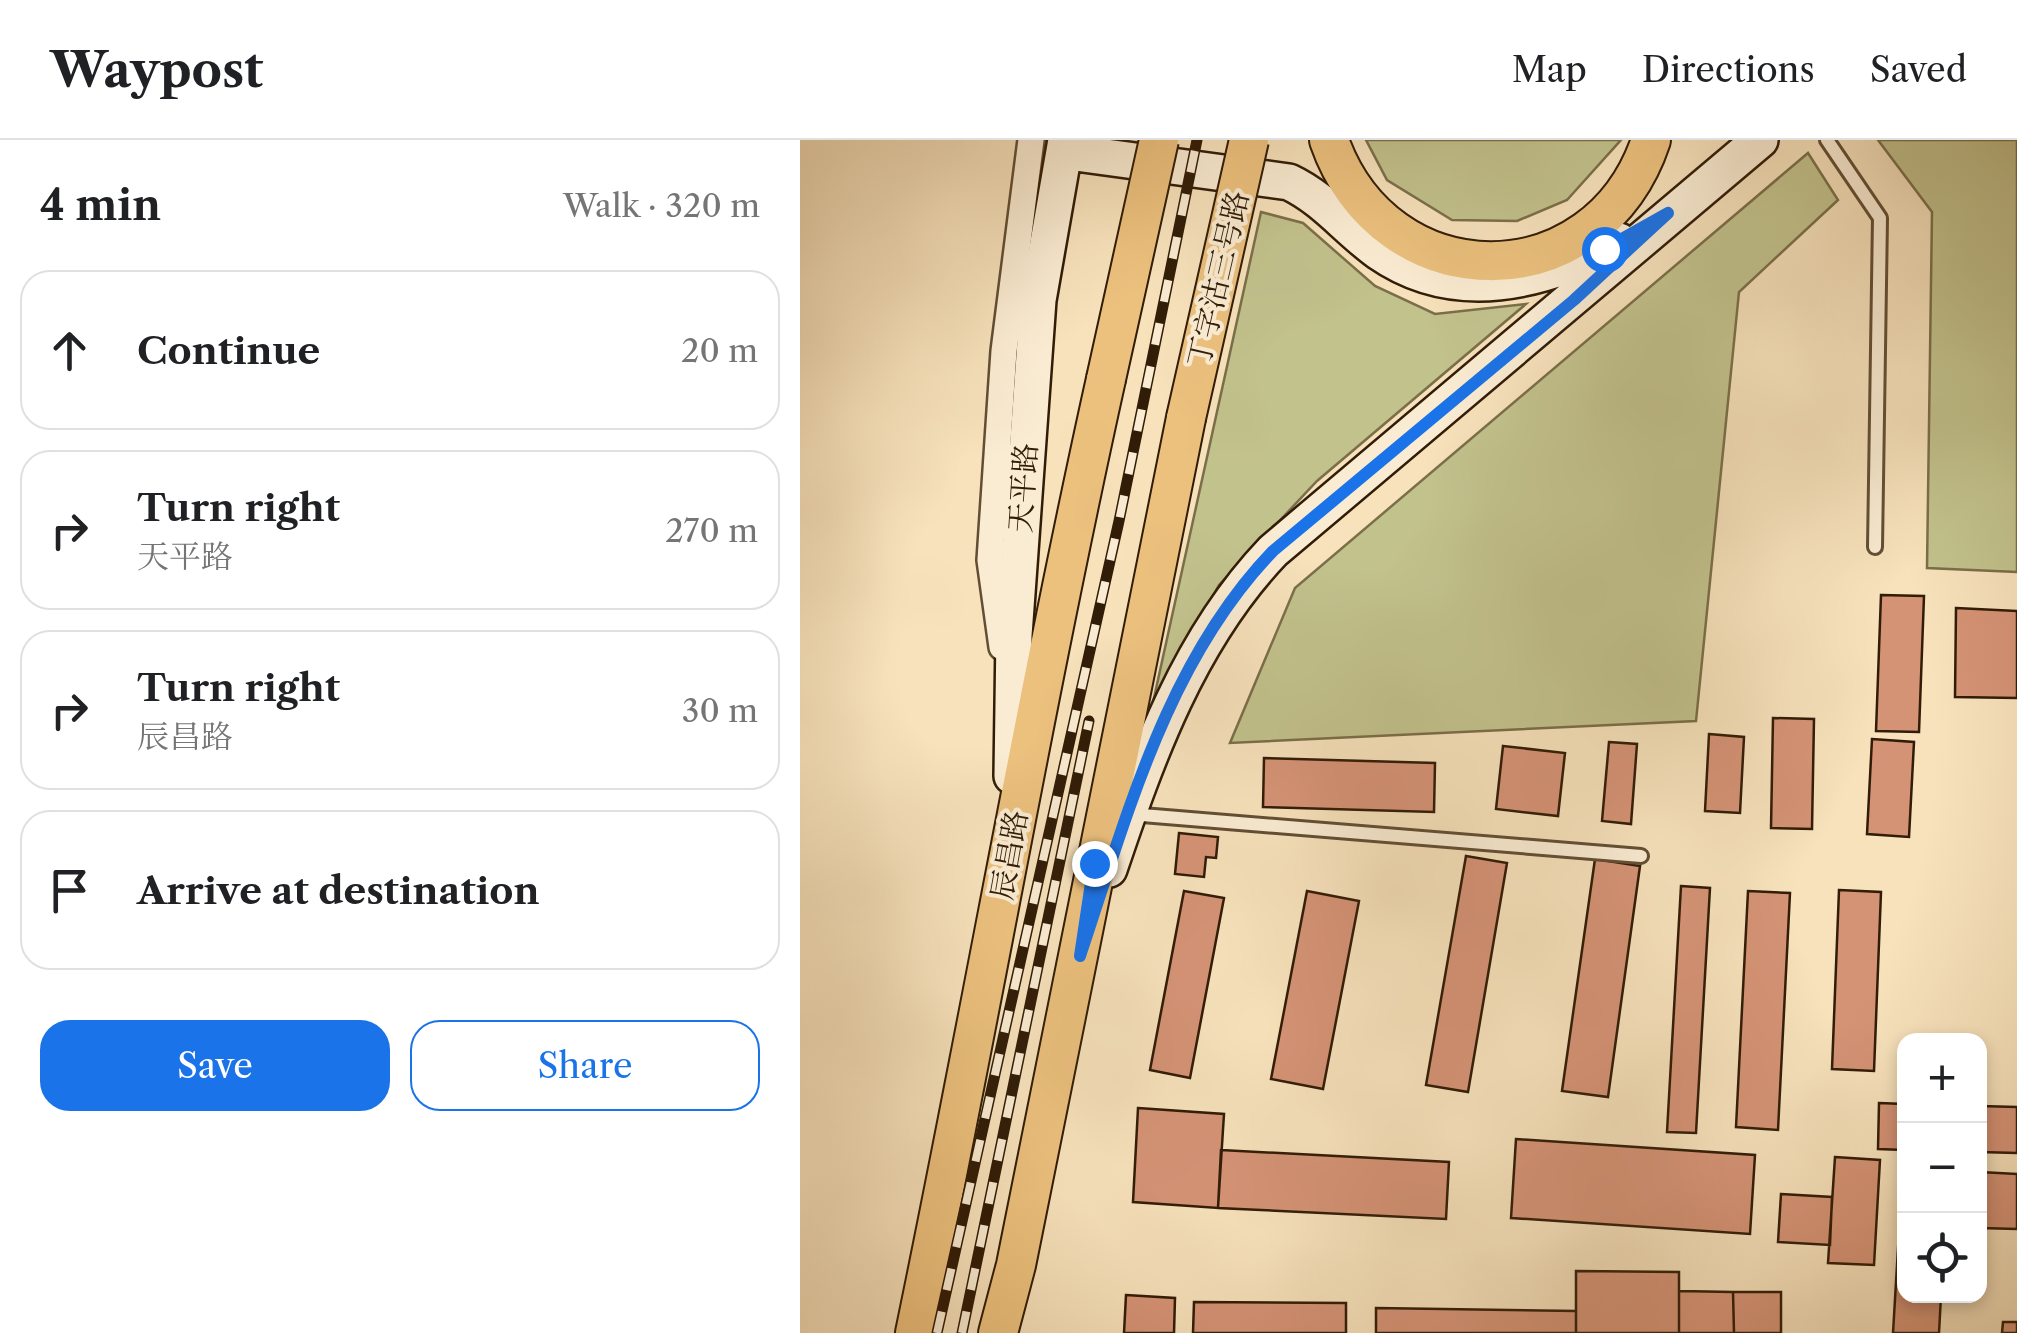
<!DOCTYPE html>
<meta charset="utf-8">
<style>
:root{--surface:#fff;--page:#f6f6f6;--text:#202124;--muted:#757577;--line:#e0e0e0;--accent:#1a73e8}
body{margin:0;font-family:"Libre Caslon Text","Noto Serif SC",serif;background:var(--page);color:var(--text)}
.controls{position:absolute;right:30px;bottom:30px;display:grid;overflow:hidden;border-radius:20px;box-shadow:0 5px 15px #0003}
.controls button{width:90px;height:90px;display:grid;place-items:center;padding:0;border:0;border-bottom:2px solid var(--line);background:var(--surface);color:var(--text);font:50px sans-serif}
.stop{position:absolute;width:30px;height:30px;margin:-22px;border:8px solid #1a73e8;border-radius:50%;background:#fff}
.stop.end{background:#1a73e8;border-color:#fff;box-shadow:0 2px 10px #0008}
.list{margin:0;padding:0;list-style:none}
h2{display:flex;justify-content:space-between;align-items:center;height:130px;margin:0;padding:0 40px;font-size:42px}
h2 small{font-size:32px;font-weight:400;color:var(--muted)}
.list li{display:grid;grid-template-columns:65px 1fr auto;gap:30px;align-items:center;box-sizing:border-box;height:160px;margin:0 20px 20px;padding:0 20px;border:2px solid var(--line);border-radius:30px}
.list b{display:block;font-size:38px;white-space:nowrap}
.list p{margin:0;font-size:32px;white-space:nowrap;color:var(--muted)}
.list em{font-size:32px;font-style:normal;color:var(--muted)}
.actions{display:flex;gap:20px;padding:30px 40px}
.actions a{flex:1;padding:22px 0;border:2px solid var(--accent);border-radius:30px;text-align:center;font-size:35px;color:var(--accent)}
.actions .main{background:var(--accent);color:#fff}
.icon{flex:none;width:55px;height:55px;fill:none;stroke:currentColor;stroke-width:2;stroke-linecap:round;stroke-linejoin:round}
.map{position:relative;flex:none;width:1217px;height:1193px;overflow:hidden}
header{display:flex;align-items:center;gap:60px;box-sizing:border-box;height:140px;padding:0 50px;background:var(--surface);border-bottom:2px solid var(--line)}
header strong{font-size:48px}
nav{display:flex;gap:55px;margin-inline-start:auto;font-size:35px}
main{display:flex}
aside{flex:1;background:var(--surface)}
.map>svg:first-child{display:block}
.green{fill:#c2c28d;stroke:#7a6f4a;stroke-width:2.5}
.building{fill:#d59376;stroke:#311c07;stroke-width:2.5}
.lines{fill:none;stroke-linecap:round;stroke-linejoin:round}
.lane-casing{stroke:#624e34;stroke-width:18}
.street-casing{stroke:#624e34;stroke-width:30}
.secondary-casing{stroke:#311c07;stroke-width:40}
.primary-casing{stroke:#311c07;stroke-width:42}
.lane{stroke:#faecd3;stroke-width:12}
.street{stroke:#faecd3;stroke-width:25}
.secondary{stroke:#faecd3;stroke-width:35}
.primary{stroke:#ecc17e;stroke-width:38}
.rail-casing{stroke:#311c07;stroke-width:11}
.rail{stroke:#faecd3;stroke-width:8;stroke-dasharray:22;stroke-linecap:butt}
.primary-bridge-casing{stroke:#311c07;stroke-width:42;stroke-linecap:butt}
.primary-bridge{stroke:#ecc17e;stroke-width:38}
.route{stroke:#1a73e8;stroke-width:12}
.labels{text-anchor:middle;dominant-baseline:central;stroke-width:8;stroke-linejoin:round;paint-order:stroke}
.street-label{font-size:30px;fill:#311c07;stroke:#faecd3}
</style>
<header>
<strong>Waypost</strong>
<nav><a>Map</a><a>Directions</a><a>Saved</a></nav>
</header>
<main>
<aside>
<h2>4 min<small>Walk · 320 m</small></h2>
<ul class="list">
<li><svg class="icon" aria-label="ahead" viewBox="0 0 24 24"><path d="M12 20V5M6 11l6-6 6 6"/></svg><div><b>Continue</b></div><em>20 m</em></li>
<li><svg class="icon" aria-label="right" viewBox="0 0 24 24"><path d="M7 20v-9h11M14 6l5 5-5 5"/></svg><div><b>Turn right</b><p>天平路</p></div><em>270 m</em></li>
<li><svg class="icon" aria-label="right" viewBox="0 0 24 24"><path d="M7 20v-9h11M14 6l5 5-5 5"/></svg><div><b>Turn right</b><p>辰昌路</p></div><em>30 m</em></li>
<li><svg class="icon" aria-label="arrive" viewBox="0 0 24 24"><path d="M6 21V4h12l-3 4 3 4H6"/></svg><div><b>Arrive at destination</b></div></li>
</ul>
<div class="actions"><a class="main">Save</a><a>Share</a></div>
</aside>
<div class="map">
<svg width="1217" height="1193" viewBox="0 0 1217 1193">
<rect width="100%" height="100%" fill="#f7e2bc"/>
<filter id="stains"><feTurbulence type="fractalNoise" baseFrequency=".002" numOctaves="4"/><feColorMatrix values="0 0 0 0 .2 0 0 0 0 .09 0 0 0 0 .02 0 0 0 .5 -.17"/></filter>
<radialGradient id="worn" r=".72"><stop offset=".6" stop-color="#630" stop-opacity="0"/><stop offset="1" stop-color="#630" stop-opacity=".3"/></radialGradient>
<path class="green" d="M566,0H821L767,60L717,81L652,80L587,40Z
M1078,0H1217V432L1127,428L1132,72Z
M1008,13L1038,60L939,152L896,581L430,603L495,448Z
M461,72L503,83L575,146L635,174L726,164L517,341L419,445L352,567Z"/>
<path class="building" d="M1081,455L1124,456L1119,592L1076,591Z
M1156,468L1217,471V558L1155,557Z
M973,578L1014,579L1012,689L971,688Z
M909,594L944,597L940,673L905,671Z
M1072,599L1114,602L1109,697L1067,694Z
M809,602L837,604L831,684L802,681Z
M703,606L765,613L758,676L696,669Z
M464,618L635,623L634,672L463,667Z
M379,693L418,697L416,718L406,717L404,737L375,734Z
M666,716L707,723L668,952L626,945Z
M795,719L840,726L808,957L762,951Z
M881,746L910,748L896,993L867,992Z
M1039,750L1081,752L1074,931L1032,929Z
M384,751L424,758L390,938L350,930Z
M507,751L559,761L523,949L471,939Z
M948,751L990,753L978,990L936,987Z
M1079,963L1104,964V1010L1078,1009Z
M1180,966L1217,967V1013L1180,1012Z
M338,968L424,974L418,1068L333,1062Z
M716,999L955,1015L950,1094L711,1078Z
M421,1010L649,1022L646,1079L418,1068Z
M1035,1017L1080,1020L1074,1125L1028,1123Z
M1180,1032L1217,1034V1089L1180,1088Z
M1102,1041L1104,1156H1141L1139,1193H1093Z
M981,1054L1032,1057L1030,1105L978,1102Z
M776,1131L879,1132V1193H776Z
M879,1151L933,1152L934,1193H879Z
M933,1152H981V1193H934Z
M326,1155L375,1158L374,1193H324Z
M394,1162L546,1163V1193H393Z
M576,1168L776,1171V1193H576Z
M1203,1182H1217V1193H1202Z"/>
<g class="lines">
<g class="lane-casing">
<path id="lane" d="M1027,0L1080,78L1075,407
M330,674L841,716"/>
</g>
<g class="street-casing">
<path id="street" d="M202,507L190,420L204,211L231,0"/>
</g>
<g class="secondary-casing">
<path id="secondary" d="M270,0L283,14L489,42C525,59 547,89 579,112C655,165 745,142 819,101
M212,636L214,495L238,160L266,0
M309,729C347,616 389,499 473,411L960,0"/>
</g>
<g class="primary-casing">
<path id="primary" d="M529,0C585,161 797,162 851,0
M115,1193C181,875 236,555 306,239
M198,1193L216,1125L386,278"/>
</g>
<use href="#lane" class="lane"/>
<use href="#street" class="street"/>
<use href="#secondary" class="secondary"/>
<use href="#primary" class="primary"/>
<g class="rail-casing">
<path id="rail" d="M137,1193L319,381L397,0
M162,1193L289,581"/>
</g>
<use href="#rail" class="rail"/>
<g class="primary-bridge-casing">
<path id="primary-bridge" d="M306,239L359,0
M386,278L449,0"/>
</g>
<use href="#primary-bridge" class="primary-bridge"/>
</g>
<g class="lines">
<path class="route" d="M294,723L280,816C327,676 367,521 473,411L774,160L868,73L804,109"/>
</g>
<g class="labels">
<g class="street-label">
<text transform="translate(418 139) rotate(-77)">丁字沽三号路</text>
<text transform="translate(223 348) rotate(-86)">天平路</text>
<text transform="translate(209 715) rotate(-80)">辰昌路</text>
</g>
</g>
<rect width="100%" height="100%" filter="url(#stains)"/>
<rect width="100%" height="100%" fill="url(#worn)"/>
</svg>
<div class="controls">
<button>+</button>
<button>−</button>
<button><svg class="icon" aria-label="locate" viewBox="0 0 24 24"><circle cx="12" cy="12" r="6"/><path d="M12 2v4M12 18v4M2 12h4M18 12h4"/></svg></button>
</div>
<div class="stop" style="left:804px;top:109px"></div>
<div class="stop end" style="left:294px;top:723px"></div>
</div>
</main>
